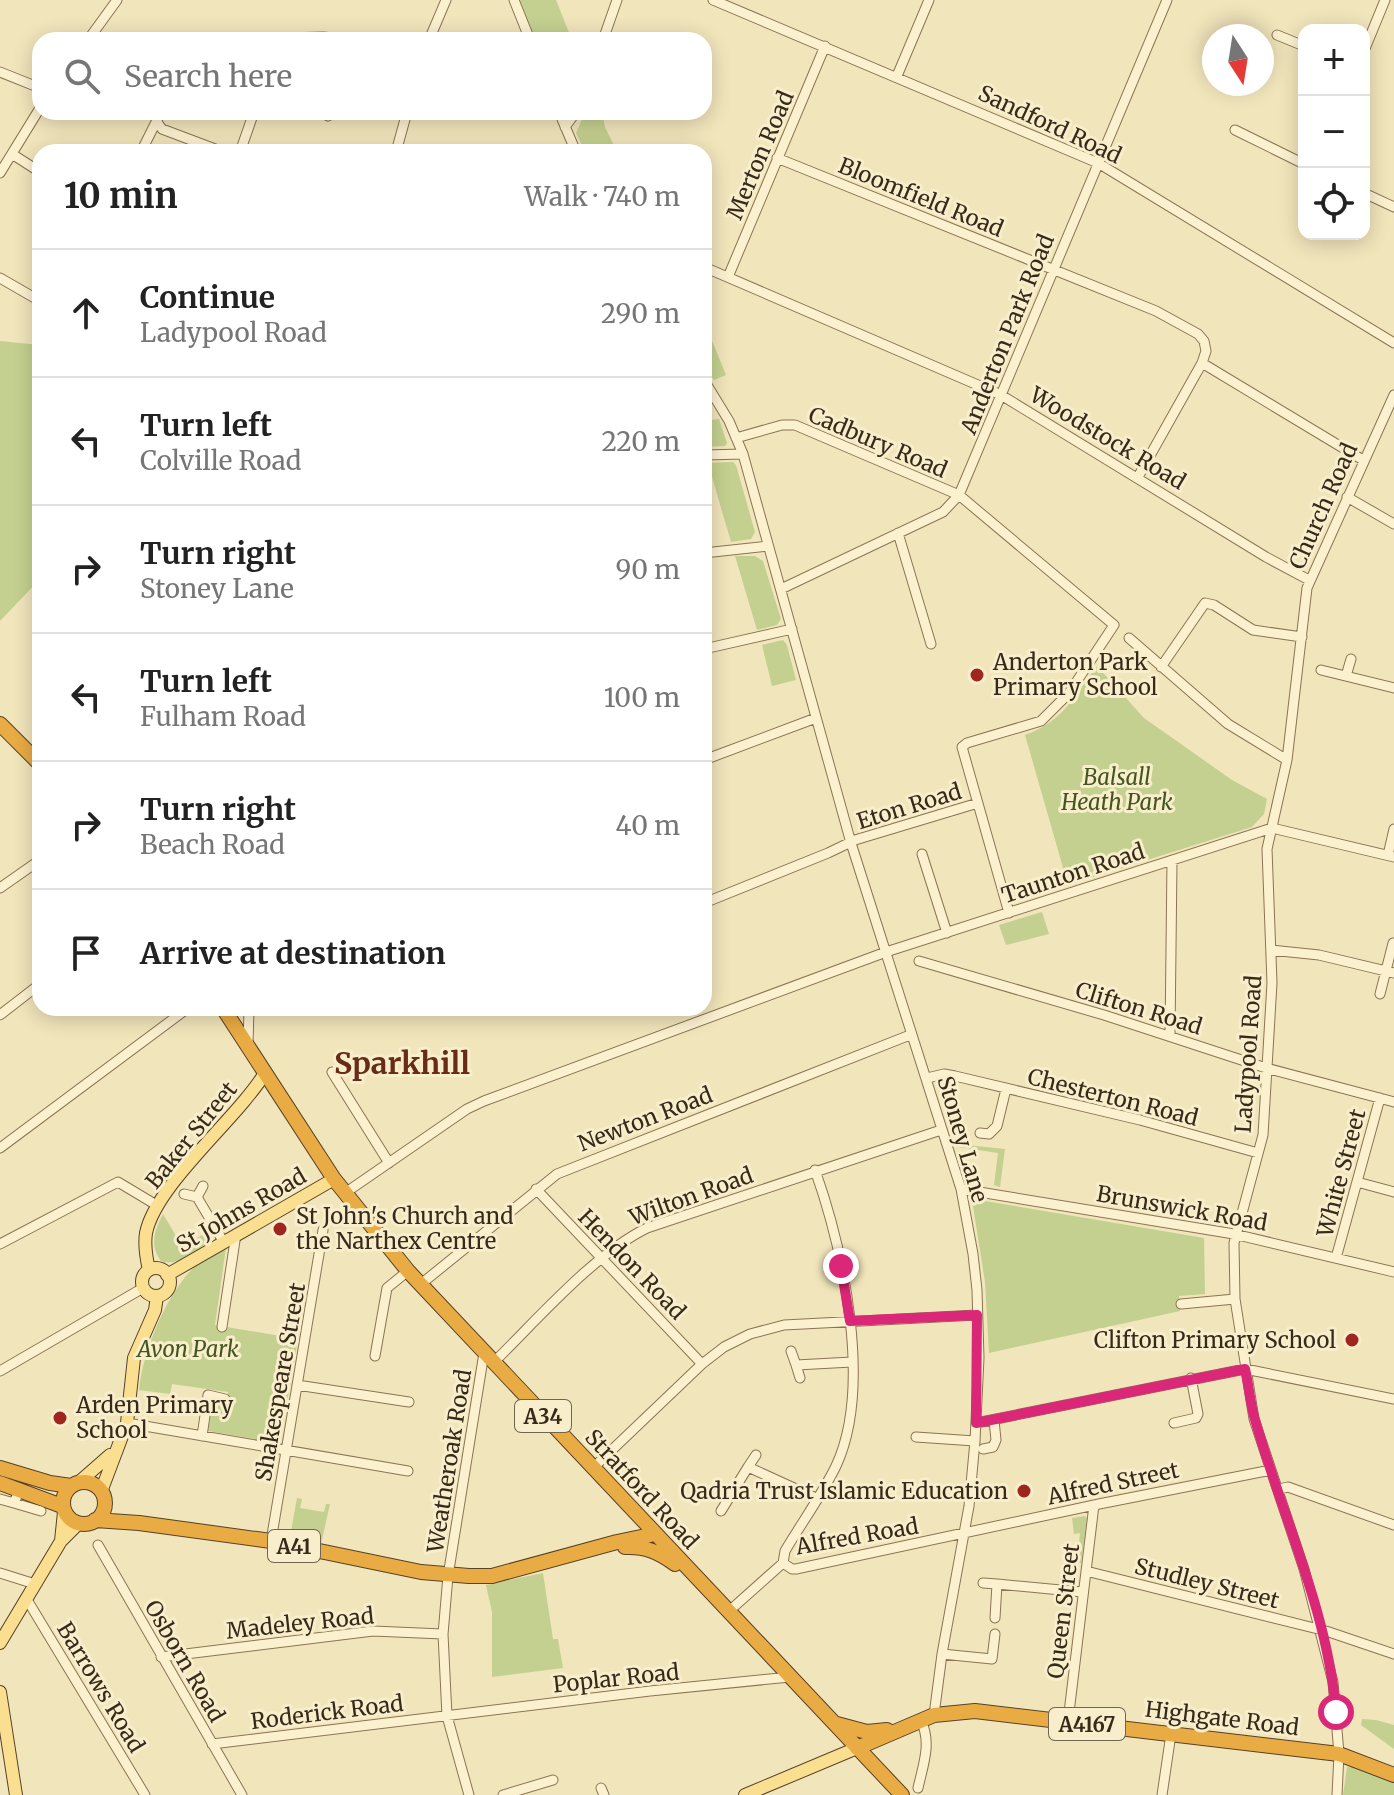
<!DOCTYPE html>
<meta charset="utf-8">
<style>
:root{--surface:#fff;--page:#f2f2f2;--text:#222;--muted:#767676;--line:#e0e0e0}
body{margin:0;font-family:Merriweather,serif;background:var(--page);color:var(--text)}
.controls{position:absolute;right:24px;top:24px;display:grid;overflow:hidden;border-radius:16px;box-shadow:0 4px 20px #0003}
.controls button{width:72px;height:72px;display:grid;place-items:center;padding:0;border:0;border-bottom:2px solid var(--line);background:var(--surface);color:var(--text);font:40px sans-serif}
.compass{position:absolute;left:1202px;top:24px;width:72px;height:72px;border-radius:50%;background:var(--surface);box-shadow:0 4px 20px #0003;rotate:168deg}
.stop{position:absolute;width:24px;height:24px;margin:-18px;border:6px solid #db2777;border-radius:50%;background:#fff}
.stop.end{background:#db2777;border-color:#fff;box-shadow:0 2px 8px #0008}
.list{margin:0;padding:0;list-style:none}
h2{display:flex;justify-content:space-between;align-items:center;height:104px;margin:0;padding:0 32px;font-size:34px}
h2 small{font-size:26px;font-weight:400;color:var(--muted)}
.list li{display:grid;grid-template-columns:52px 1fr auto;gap:24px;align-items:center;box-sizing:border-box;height:128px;padding:0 32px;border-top:2px solid var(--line)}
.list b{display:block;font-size:30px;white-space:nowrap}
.list p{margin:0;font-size:26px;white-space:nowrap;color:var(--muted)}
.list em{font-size:26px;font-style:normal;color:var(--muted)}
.icon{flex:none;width:44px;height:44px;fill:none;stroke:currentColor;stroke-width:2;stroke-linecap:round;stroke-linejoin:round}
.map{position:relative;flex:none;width:1394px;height:1795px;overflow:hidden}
.search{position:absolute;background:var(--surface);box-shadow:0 4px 20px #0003;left:32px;top:32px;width:680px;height:88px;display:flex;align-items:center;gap:20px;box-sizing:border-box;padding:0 28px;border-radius:24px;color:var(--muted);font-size:30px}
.panel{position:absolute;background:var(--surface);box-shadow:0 4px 20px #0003;left:32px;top:144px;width:680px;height:872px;border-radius:24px}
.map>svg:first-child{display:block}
.green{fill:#c4d08f}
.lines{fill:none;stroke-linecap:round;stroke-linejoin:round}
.minor-casing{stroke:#8a7454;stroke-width:11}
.major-casing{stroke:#574129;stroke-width:14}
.highway-casing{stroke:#574129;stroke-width:16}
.minor{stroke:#fcf1cf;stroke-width:9}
.major{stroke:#f9df8f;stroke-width:12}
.highway{stroke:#e9ab43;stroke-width:14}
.route{stroke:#db2777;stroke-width:10}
.poi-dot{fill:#9e261f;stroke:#f8eecc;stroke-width:3}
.labels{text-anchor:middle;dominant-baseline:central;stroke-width:6;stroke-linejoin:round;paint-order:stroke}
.shield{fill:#f8eecc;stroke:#72654f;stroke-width:2}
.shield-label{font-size:20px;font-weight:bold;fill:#382a1a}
.street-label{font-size:22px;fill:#382a1a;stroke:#f8eecc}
.poi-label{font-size:22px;fill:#382a1a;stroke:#f8eecc;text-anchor:start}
.park-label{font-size:22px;font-style:italic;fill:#44561f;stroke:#f8eecc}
.district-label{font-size:30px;font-weight:bold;fill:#682c16;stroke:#f8eecc}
</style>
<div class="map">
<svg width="1394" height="1795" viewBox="0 0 1394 1795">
<rect width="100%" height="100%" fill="#f1e5bb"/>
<path class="green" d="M520,0H556L572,40H535Z
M585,112H602L605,127L617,152H585L576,133Z
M704,321L726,375L714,380L704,365Z
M0,341L40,345V579L0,621Z
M719,419L727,443L725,446L704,447V421Z
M733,462L736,465L755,532L751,539L731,542L708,463Z
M735,556H755L763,561L781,619L777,625L757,630Z
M783,640L787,645L796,680L772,686L762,645Z
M1097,666L1144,718L1232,780L1267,799L1264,814L1252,827L1068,885L1025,735C1064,721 1073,697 1097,666Z
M1042,912L1049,934L1006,945L999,925Z
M957,1144L1005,1149L1000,1187L994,1185L998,1153L958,1147Z
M979,1200L1204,1238L1205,1294L1179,1296L1180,1311L989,1353L985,1282L973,1206Z
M250,1207L254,1215L228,1230L220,1225Z
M163,1214L182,1246L210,1231L211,1238C199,1251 178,1267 161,1261C149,1245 155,1229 163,1214Z
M226,1247L215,1325L298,1339L280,1443L208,1431L212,1404L226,1406L228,1392L172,1384L170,1394L139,1390C143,1351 166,1295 194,1267C203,1259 216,1253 226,1247Z
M297,1498L302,1499L300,1508L324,1512L326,1504H330L321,1544L290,1537Z
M1085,1516L1087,1519L1081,1563L1077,1562L1080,1533L1074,1534L1072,1518Z
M543,1573L553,1639H558L563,1668L492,1677V1612L486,1585Z
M1362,1719L1376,1720L1394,1725V1749L1361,1725Z
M1360,1766L1394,1781V1795H1343L1347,1767Z"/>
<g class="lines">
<g class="minor-casing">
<path id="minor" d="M514,0L530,40
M713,0L1098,163L1394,343
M1277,35L1304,46
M88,40L117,0
M211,40L323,37L358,40
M429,40L446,0
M603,40L617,0
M1364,51L1385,0
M0,72L40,88
M897,76L929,0
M559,112L576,152
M328,116L330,112
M157,122L162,129L223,152
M565,127L576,112
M1235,130L1304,164
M141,152L161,112
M240,152L254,112
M396,152L407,112
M12,154L40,172
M777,158L1156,311L1198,334L1204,341L1206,351L1202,363L1363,460
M0,173L40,108
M1364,193L1394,207
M704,267L1001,395L1266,557L1309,580
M728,277L825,46
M0,278L40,301
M704,380L729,421L743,454L851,843L961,1189L973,1254L977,1290L979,1358L975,1441L969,1506L942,1654L934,1715
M736,438L782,425H795L959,495L1114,625L1069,693L1041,721L967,743L962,747L1009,913
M704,455L743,454
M1138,477L1202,363
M1347,497L1394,524
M898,533L931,644
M704,553L768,546
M781,589L943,512L959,495L1167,0
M1129,638L1228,724L1287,760
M704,649L792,629
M1161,667L1205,603L1214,605L1253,630L1302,637
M1321,670L1394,688
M1346,676L1351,659
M704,760L816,718
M1272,828L1394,857
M922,854L947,933
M1388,855L1394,829
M0,888L40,860
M704,903L828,853L855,840L978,803
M1271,950L1319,955L1394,973
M919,961L1104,1015L1266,1068L1394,1102
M1380,994L1393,943
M0,1015L40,984
M1170,1036L1172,861
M248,1045L249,1008
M332,1072L389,1163
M927,1078L944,1074L955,1076L1140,1120L1258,1153
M980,1133L989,1134L997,1126L1006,1089
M0,1148L188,1008
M1357,1182L1394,1192
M536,1189L702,1364
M961,1189L1234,1234L1394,1272
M345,1193L467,1109L484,1101L886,952L1272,828
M184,1194L197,1197L203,1186
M197,1197L223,1241
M0,1244L118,1182L158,1206
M1336,1258L1380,1098
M421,1284L557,1174L910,1035
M1181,1304L1235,1299
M222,1327L236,1234
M791,1351L796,1365
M375,1356L387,1288L408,1271
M493,1363C537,1320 594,1254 647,1228L941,1130
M0,1371L143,1288
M800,1378L796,1365L852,1362
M297,1385L409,1402
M127,1423L408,1471
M976,1423L1245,1369L1394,1399
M1174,1423L1196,1418L1198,1414L1191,1378
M202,1436L208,1395L225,1399
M916,1437L975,1441
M983,1449L993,1447L996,1440L994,1420
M748,1467L756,1455
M593,1468L702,1364L724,1347L750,1334L784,1325L977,1315
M1279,1489L1288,1487L1394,1525
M0,1499L14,1503L20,1489
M14,1503L41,1511
M721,1511L748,1467L816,1498
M271,1541L323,1230
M98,1545L242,1795
M783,1563L792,1569H796L1099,1504L1271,1470
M783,1563L785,1551C801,1524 823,1493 836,1466C873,1387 843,1249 815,1170
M1086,1571L1326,1631L1394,1654
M0,1573L35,1584
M983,1583L997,1584
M26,1598L145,1795
M728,1612L783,1563
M995,1618L997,1584L1082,1592
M942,1654L992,1659L995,1634
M161,1657L373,1631L443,1634
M1068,1721L1094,1505
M212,1744L650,1691L790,1677
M601,1788L604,1795
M918,1788C923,1765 932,1743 921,1721
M469,1795L447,1716L443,1634L448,1576L484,1353
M503,1795L553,1780
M1162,1795L1171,1734
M1337,1795L1339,1754L1333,1682L1304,1569L1254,1419L1235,1299L1234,1243L1263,1135L1272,983L1267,849L1287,760L1307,588L1394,395"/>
</g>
<g class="major-casing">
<path id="major" d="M142 1282a14 14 0 1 1 28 0a14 14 0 1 1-28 0Z
M149,1270C146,1257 144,1246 146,1233C156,1184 237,1119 265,1073
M167,1275L334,1179
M78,1483L110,1455
M102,1489L127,1423L134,1358L155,1310L157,1296
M61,1541L64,1512
M0,1643L61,1541L79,1523
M0,1692L16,1795
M745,1795L857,1748"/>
</g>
<g class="highway-casing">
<path id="highway" d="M0,724L40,764
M223,1008L334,1179L408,1271L902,1795
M0,1468L50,1483L71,1486
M63 1503a21 21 0 1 1 42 0a21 21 0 1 1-42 0Z
M0,1483L62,1506
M95,1520L139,1523L271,1541L421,1572L469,1576H492L617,1542L655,1534
M625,1547C645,1546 659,1552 675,1564
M837,1724L867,1732L887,1730
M857,1748L934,1715L975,1711L1339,1754L1394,1775"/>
</g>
<use href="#minor" class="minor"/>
<use href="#major" class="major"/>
<use href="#highway" class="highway"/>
</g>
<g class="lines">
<path class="route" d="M841,1266L850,1321L977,1315L976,1423L1245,1369C1249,1386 1250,1405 1256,1423C1283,1518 1328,1612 1336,1712"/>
</g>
<g class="poi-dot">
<circle cx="977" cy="675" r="8"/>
<circle cx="280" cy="1229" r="8"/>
<circle cx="1352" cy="1340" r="8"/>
<circle cx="60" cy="1418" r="8"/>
<circle cx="1024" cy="1491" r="8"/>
</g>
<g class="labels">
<g class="shield">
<rect x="515" y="1400" width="56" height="32" rx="6"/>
<rect x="268" y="1530" width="52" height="32" rx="6"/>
<rect x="1049" y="1708" width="76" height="32" rx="6"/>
</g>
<g class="shield-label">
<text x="543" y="1416">A34</text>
<text x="294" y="1546">A41</text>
<text x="1087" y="1724">A4167</text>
</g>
<g class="street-label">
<text transform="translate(1050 124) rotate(25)">Sandford Road</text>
<text transform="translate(760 155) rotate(-67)">Merton Road</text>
<text transform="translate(921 197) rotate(22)">Bloomfield Road</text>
<text transform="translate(1007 334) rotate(-68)">Anderton Park Road</text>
<text transform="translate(1108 438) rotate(31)">Woodstock Road</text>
<text transform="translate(878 442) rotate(23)">Cadbury Road</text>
<text transform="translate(1323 506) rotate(-66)">Church Road</text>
<text transform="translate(909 806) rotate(-17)">Eton Road</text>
<text transform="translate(1073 873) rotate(-18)">Taunton Road</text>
<text transform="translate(1139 1008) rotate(17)">Clifton Road</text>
<text transform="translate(1248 1054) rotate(-86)">Ladypool Road</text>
<text transform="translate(1113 1097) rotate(14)">Chesterton Road</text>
<text transform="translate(645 1119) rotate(-21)">Newton Road</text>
<text transform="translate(191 1135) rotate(-51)">Baker Street</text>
<text transform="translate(963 1139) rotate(74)">Stoney Lane</text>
<text transform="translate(1341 1173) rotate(-75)">White Street</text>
<text transform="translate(691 1196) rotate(-20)">Wilton Road</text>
<text transform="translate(1182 1208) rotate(10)">Brunswick Road</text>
<text transform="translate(241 1210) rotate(-30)">St Johns Road</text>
<text transform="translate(632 1264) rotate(46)">Hendon Road</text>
<text transform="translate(280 1382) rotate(-80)">Shakespeare Street</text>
<text transform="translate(449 1461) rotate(-81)">Weatheroak Road</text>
<text transform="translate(1113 1483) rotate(-12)">Alfred Street</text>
<text transform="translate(642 1489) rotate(47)">Stratford Road</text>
<text transform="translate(857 1536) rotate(-10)">Alfred Road</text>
<text transform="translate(1207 1583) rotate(14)">Studley Street</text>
<text transform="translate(1063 1611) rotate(-83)">Queen Street</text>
<text transform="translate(300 1623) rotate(-6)">Madeley Road</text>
<text transform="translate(185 1661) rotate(60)">Osborn Road</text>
<text transform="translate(616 1678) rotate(-6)">Poplar Road</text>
<text transform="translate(101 1687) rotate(59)">Barrows Road</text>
<text transform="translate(327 1712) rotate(-7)">Roderick Road</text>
<text transform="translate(1222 1718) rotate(7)">Highgate Road</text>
</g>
<g class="poi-label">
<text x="993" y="662">Anderton Park<tspan x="993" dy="25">Primary School</tspan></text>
<text x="296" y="1216">St John's Church and<tspan x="296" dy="25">the Narthex Centre</tspan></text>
<text x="1336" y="1340" text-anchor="end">Clifton Primary School</text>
<text x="76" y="1405">Arden Primary<tspan x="76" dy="25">School</tspan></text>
<text x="1008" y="1491" text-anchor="end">Qadria Trust Islamic Education</text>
</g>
<g class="park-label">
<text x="1117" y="777">Balsall<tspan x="1117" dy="25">Heath Park</tspan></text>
<text x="188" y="1349">Avon Park</text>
</g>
<g class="district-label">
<text x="402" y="1063">Sparkhill</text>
</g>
</g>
</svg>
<div class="controls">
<button>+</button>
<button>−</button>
<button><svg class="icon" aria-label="locate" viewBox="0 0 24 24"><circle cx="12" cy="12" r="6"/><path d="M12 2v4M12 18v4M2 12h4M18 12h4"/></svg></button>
</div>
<svg class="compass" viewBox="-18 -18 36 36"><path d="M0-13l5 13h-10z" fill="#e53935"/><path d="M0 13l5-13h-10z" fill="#767676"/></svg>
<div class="stop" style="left:1336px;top:1712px"></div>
<div class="stop end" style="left:841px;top:1266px"></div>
<div class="search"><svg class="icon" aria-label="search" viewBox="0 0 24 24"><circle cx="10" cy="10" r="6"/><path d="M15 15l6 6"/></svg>Search here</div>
<section class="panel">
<h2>10 min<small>Walk · 740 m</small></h2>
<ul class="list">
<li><svg class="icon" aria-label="ahead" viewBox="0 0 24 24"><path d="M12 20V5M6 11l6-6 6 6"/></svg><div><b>Continue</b><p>Ladypool Road</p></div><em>290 m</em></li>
<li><svg class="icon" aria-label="left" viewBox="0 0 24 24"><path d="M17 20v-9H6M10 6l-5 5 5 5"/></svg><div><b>Turn left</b><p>Colville Road</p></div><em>220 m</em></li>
<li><svg class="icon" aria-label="right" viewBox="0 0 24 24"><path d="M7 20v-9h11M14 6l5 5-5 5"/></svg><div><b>Turn right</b><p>Stoney Lane</p></div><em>90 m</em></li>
<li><svg class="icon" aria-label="left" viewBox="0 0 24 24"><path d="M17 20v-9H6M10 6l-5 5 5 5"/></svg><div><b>Turn left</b><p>Fulham Road</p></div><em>100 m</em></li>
<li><svg class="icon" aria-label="right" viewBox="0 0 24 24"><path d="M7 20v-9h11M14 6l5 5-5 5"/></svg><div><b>Turn right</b><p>Beach Road</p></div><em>40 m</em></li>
<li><svg class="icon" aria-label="arrive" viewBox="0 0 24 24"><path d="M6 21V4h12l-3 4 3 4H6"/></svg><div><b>Arrive at destination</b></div></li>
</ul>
</section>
</div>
